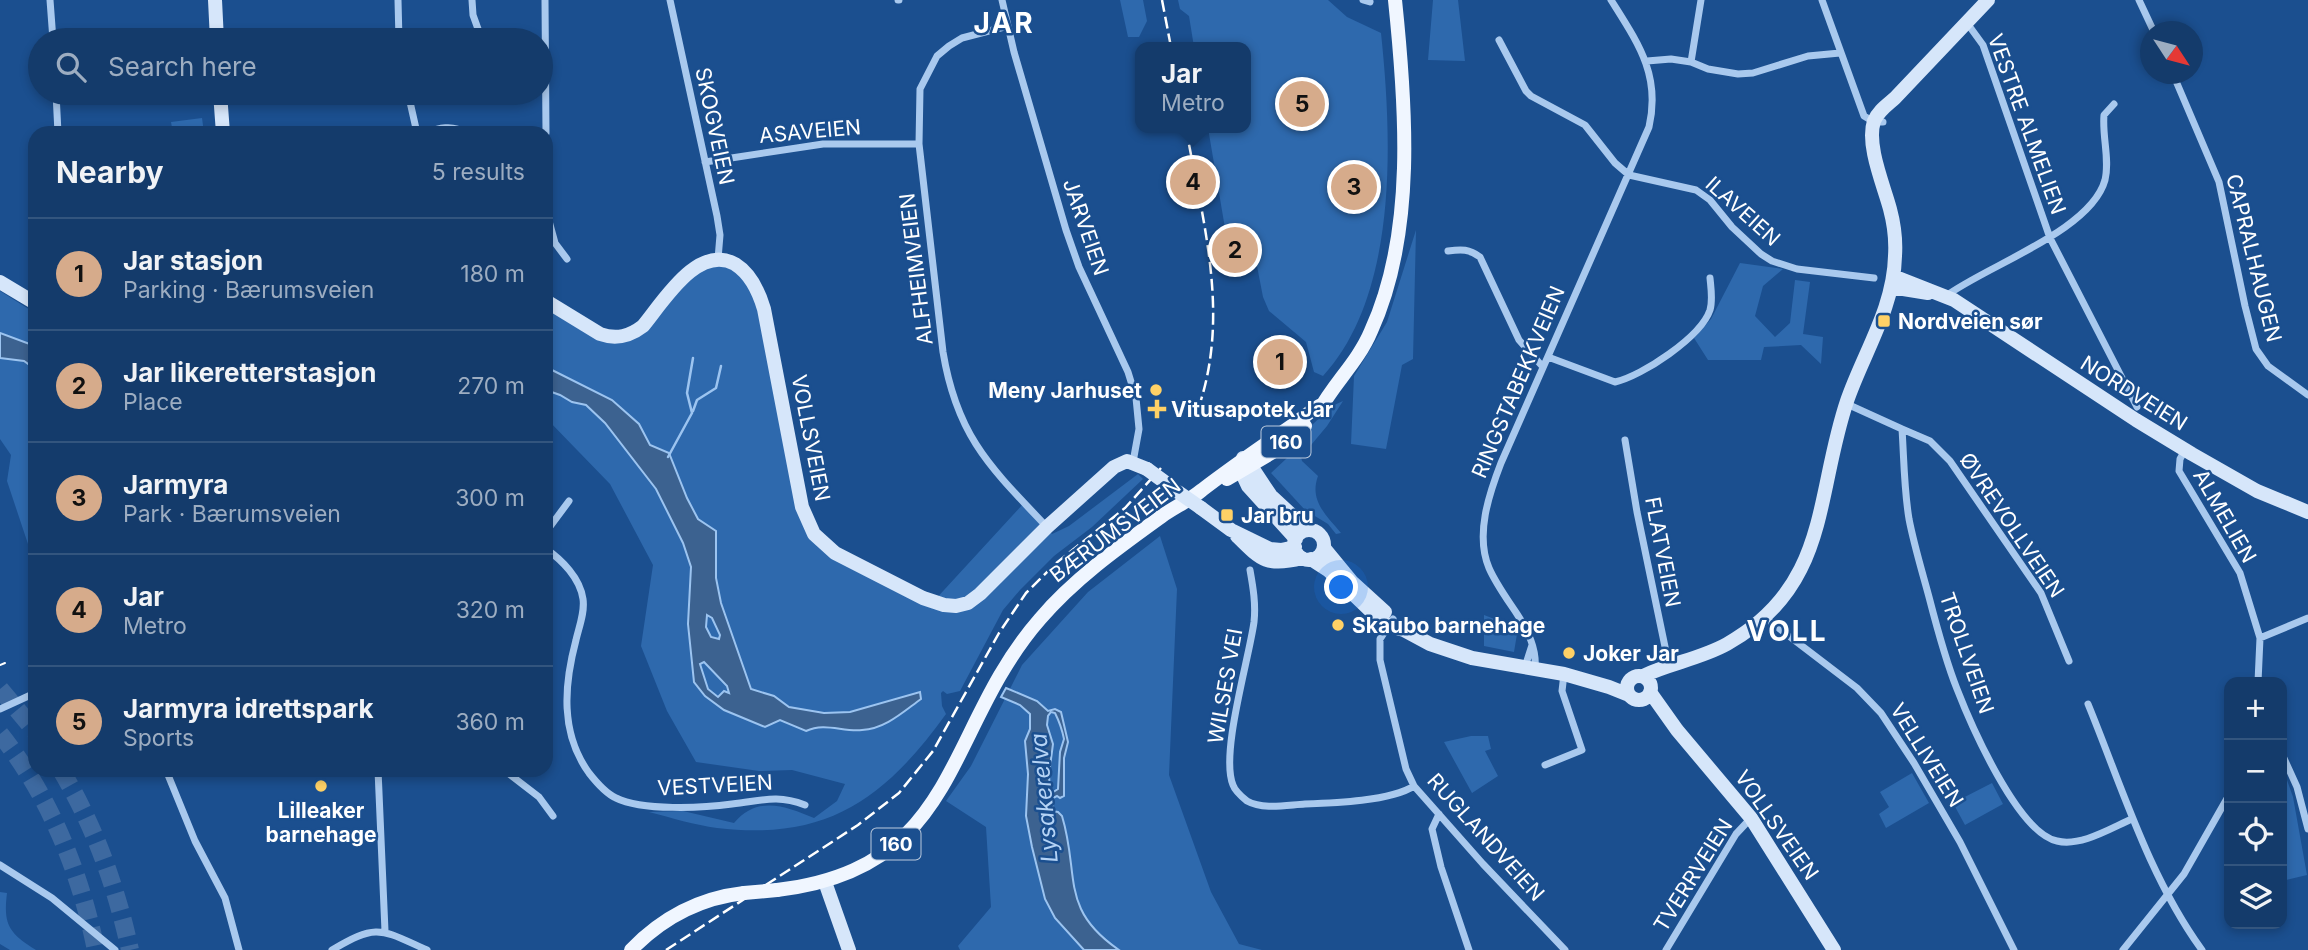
<!DOCTYPE html>
<meta charset="utf-8">
<style>
:root{--surface:#143b6b;--page:#1d4271;--text:#f1f3f6;--muted:#9dadc1;--line:#33557e;--accent:#d6ab8b}
body{margin:0;font-family:Inter,sans-serif;background:var(--page);color:var(--text)}
.controls{position:absolute;right:21px;bottom:21px;display:grid;overflow:hidden;border-radius:14px;box-shadow:0 4px 10px #0003}
.controls button{width:63px;height:63px;display:grid;place-items:center;padding:0;border:0;border-bottom:2px solid var(--line);background:var(--surface);color:var(--text);font:35px sans-serif}
.compass{position:absolute;left:2140px;top:21px;width:63px;height:63px;border-radius:50%;background:var(--surface);box-shadow:0 4px 10px #0003;rotate:126deg}
.you{position:absolute;left:1342px;top:588px;width:24px;height:24px;margin:-18px;border:5px solid #fff;border-radius:50%;background:#1a73e8;box-shadow:0 0 0 10px #1a73e833}
.badge{display:grid;place-items:center;width:46px;height:46px;border-radius:50%;background:var(--accent);color:#111;font-size:23px;font-weight:700}
.pin{position:absolute;translate:-50% -50%;border:4px solid #fff;box-shadow:0 2px 7px #0006}
.popup{position:absolute;left:1135px;top:42px;width:116px;height:91px;box-sizing:border-box;display:grid;place-content:center;border-radius:14px;background:var(--surface);filter:drop-shadow(0 2px 5px #0005);font-size:23px;white-space:nowrap;color:var(--muted)}
.popup b{font-size:26px;color:var(--text)}
.popup::after{content:'';position:absolute;left:50%;top:100%;margin-left:-14px;border:14px solid transparent;border-top-color:var(--surface)}
.list{margin:0;padding:0;list-style:none}
h2{display:flex;justify-content:space-between;align-items:center;height:91px;margin:0;padding:0 28px;font-size:30px}
h2 small{font-size:23px;font-weight:400;color:var(--muted)}
.list li{display:grid;grid-template-columns:46px 1fr auto;gap:21px;align-items:center;box-sizing:border-box;height:112px;padding:0 28px;border-top:2px solid var(--line)}
.list b{display:block;font-size:26px;white-space:nowrap}
.list p{margin:0;font-size:23px;white-space:nowrap;color:var(--muted)}
.list em{font-size:23px;font-style:normal;color:var(--muted)}
.icon{flex:none;width:38px;height:38px;fill:none;stroke:currentColor;stroke-width:2;stroke-linecap:round;stroke-linejoin:round}
.map{position:relative;flex:none;width:2308px;height:950px;overflow:hidden}
.search{position:absolute;background:var(--surface);box-shadow:0 4px 10px #0003;left:28px;top:28px;width:525px;height:77px;display:flex;align-items:center;gap:18px;box-sizing:border-box;padding:0 24px;border-radius:38px;color:var(--muted);font-size:26px}
.panel{position:absolute;background:var(--surface);box-shadow:0 4px 10px #0003;left:28px;top:126px;width:525px;height:651px;border-radius:21px}
.map>svg:first-child{display:block}
.green{fill:#2e69ad}
.water{fill:#3c6290;stroke:#9cc4f0;stroke-width:2;fill-rule:evenodd}
.lines{fill:none;stroke-linecap:round;stroke-linejoin:round}
.stream{stroke:#9cc4f0;stroke-width:2.5}
.highway-tunnel{stroke:#3d69a0;stroke-width:18;stroke-dasharray:18 9;stroke-linecap:butt}
.street{stroke:#a9c9ee;stroke-width:7}
.secondary{stroke:#d6e6fa;stroke-width:14}
.primary{stroke:#f0f6ff;stroke-width:14}
.tram{stroke:#fff;stroke-width:2}
.rail{stroke:#fff;stroke-width:2.5;stroke-dasharray:12 5;stroke-linecap:butt}
.secondary-bridge{stroke:#d6e6fa;stroke-width:14}
.primary-bridge{stroke:#f0f6ff;stroke-width:14}
.poi-dot{fill:#ffd166;stroke:#1b4f8f;stroke-width:2.5}
.labels{text-anchor:middle;dominant-baseline:central;stroke-width:5;stroke-linejoin:round;paint-order:stroke}
.shield{fill:#1b4f8f;stroke:#bbcadd;stroke-width:2}
.shield-label{font-size:19px;font-weight:bold;fill:#fff}
.street-label{font-size:21px;fill:#fff;stroke:#1b4f8f}
.poi-label{font-size:21px;font-weight:bold;fill:#fff;stroke:#1b4f8f;text-anchor:start}
.water-label{font-size:23px;font-style:italic;fill:#b5d3f5;stroke:#1b4f8f}
.district-label{font-size:28px;font-weight:bold;letter-spacing:2px;fill:#fff;stroke:#1b4f8f}
</style>
<div class="map">
<svg width="2308" height="950" viewBox="0 0 2308 950">
<rect width="100%" height="100%" fill="#1b4f8f"/>
<path class="green" d="M1120,0H1143L1147,21L1139,37H1128Z
M1178,0H1328L1347,17L1381,33C1392,137 1399,293 1323,376L1314,372L1306,342L1269,311L1263,297L1257,266L1244,265L1237,232L1226,234L1208,128H1246V47H1194L1189,16L1180,9Z
M1433,0H1458L1465,61L1428,60Z
M202,118L204,133H173L171,122Z
M1416,230L1413,359L1402,365L1386,449L1351,444L1354,376L1387,322Z
M727,260L758,293L799,493L826,546L933,602L1024,503L1052,534L1069,526L1138,474L1143,479L1092,527L1054,556L1020,590L1003,610L960,691L947,694L943,691L941,693L942,706L946,714C884,800 826,841 717,828C695,825 672,818 649,812L683,811L734,823C757,795 786,806 814,818L837,801L845,784L792,770L759,771L696,762L667,711L641,646L653,565L610,484L546,418V301L622,337L687,275Z
M1740,263L1783,269L1763,286L1755,316L1775,337L1790,323L1795,280L1810,282L1803,334L1823,337L1821,364L1801,345L1764,347L1761,360H1708L1694,338L1711,319Z
M0,291L35,313V565L7,481L11,455L0,439Z
M1343,401L1327,426L1301,457L1302,461L1318,476C1309,501 1326,515 1341,533L1336,534L1328,524L1305,510L1271,473L1302,444L1312,425L1332,406Z
M1160,536L1177,589L1169,775L1211,892L1239,944L1262,950H960L958,946L991,907L986,827L946,801L971,766L1022,665L1088,592Z
M1484,615L1518,628L1514,652L1484,646Z
M1471,736H1488L1491,749L1485,751L1498,776L1472,793L1444,742Z
M2282,766L2293,797L2307,875L2282,881Z
M1912,773L1929,803L1886,828L1879,814L1889,807L1880,792Z
M1992,783L2003,804L1965,825L1953,803Z
M0,892L7,893C3,925 9,933 36,950H10L0,944Z"/>
<path class="water" d="M0,333L35,346V369L24,361L0,358Z
M546,367L612,400L639,424L650,445L669,453L687,498L698,519L716,531V578L721,603L751,689L774,696L789,707L824,713L850,712L920,692L921,699C903,712 885,729 862,730C842,732 825,722 806,731L780,720L765,727L724,710L705,696L694,682L688,624L691,567L683,543L656,489L605,423L586,405L572,402L560,395L546,390ZM707,615L712,618L720,635L719,639L711,637L706,627ZM704,662L727,686L729,693L724,691L718,697L708,689L700,664Z
M1006,688L1037,701L1048,711L1055,709L1061,712L1068,742L1064,758V796L1060,798L1057,796L1053,798L1052,811L1058,812L1062,816C1080,875 1059,909 1119,950H1084L1055,918L1045,899L1032,847L1026,816L1028,774L1025,741L1030,729V714L1020,705L1001,697ZM1051,712L1055,713C1059,721 1062,729 1064,739L1060,752L1058,789L1050,794L1049,774L1053,744L1047,725L1048,716Z"/>
<g class="lines">
<path class="stream" d="M693,411L697,400L716,388L721,366
M668,457L692,413L687,393L693,358"/>
<path class="highway-tunnel" d="M0,689L35,731
M0,734C50,796 80,872 96,950
M61,770C95,827 116,886 130,950"/>
<path class="street" d="M50,0L53,40
M398,0L399,40
M472,0L473,15L482,40
M545,0L546,133
M670,0L717,216L720,235L718,259
M898,0H899
M1002,0L1014,52L1066,230L1079,267L1128,372L1136,398L1139,429L1133,462
M1363,0L1370,2
M1822,0L1864,116L1874,122H1883
M2139,0L2154,32
M1967,23L1983,45L2050,238L2137,407
M1008,26L962,38L949,46L937,56L920,89L919,144L943,352C957,437 991,468 1047,527
M1499,40L1526,91L1531,96L1585,125L1615,163L1629,175L1696,190L1710,200L1732,227L1761,254L1772,261L1797,269L1874,278
M1647,61L1671,59L1691,62L1708,69L1738,74L1753,73L1808,56L1840,53
M1691,62L1701,0
M2173,74L2219,182L2245,306L2256,349L2268,366L2308,395
M56,93L58,133
M169,93H220
M408,93L417,133
M425,133C438,128 453,124 465,133
M705,162L823,144H919
M546,210L555,243L567,259
M1448,251C1462,249 1469,249 1480,257L1519,340L1543,367
M1946,296C1986,266 2091,231 2105,180C2110,159 2102,137 2104,115L2114,104
M1548,357L1615,382C1642,376 1701,337 1710,310C1713,300 1711,289 1710,278
M1847,404L1902,429C1904,459 1904,489 1909,519C1914,545 1922,571 1929,597C1937,628 1945,659 1957,689C1971,725 2018,833 2057,841C2081,847 2111,828 2132,819
M1902,429L1930,441L1950,461L2041,593L2069,661
M1625,440L1637,512L1669,666
M2185,450L2180,459L2179,471L2240,573L2260,638L2258,682
M546,532L569,501
M546,549C562,560 580,578 583,599C585,612 579,627 576,640C564,685 560,733 589,773C596,782 605,793 616,798C642,811 703,808 732,804C761,801 776,794 805,805
M1250,570C1253,587 1256,604 1254,622C1249,659 1220,754 1233,785C1235,791 1242,797 1247,801C1263,810 1287,805 1305,804C1334,803 1391,801 1414,786
M1764,617L1857,688L1881,713L1914,763L1960,842L2014,950
M1393,619L1380,639V660L1406,769L1414,786L1483,864L1565,950
M2260,638L2308,618
M1525,667L1532,645
M1535,669C1537,649 1528,631 1517,614C1507,599 1496,584 1489,568C1475,535 1489,494 1501,463L1649,127C1661,75 1638,43 1611,0
M2088,704C2122,787 2149,877 2202,950
M0,709L35,693
M2282,754L2297,787L2308,829
M1545,765L1582,750L1562,691L1564,674
M166,770L195,841L225,898L239,950
M378,770L385,931
M504,770L539,797L553,816
M1439,814L1432,829L1441,867L1469,950
M0,865L52,898L115,950
M332,950C378,923 380,929 427,950
M1666,950L1736,834L1751,818
M2123,950L2184,874L2229,795"/>
<path class="secondary" d="M215,0L217,40
M220,93L223,133
M1893,276L1954,300L2136,420L2192,454L2257,491L2308,512
M0,282L35,303
M1891,287L1928,293
M546,301L600,334C617,340 630,336 643,326C663,302 698,243 735,264C751,274 759,292 764,309L802,507L814,534L835,553L923,598L944,605L956,606L968,603L980,594L1047,527L1114,467L1127,461L1147,469
M1243,458L1251,466L1271,496L1308,530
M1243,459L1241,471L1248,486L1296,539
M1201,508L1231,530L1270,549L1281,550L1295,547
M1294 545a15 15 0 1 1 30 0a15 15 0 1 1-30 0Z
M1237,536C1261,560 1267,567 1302,558
M1324,548L1352,582L1385,612
M1311,559L1328,570L1378,618L1389,626L1404,630L1430,644L1472,658L1564,674L1609,687L1629,695
M1643,676C1670,663 1700,659 1727,644C1830,586 1815,496 1847,401C1863,354 1894,308 1895,256C1896,241 1894,224 1890,209C1884,186 1866,145 1874,121C1878,111 1887,105 1895,98L1988,0
M1627 688a12 12 0 1 1 24 0a12 12 0 1 1-24 0Z
M1650,692L1677,730L1751,818L1834,950
M825,882L849,950"/>
<path class="primary" d="M1319,411C1334,383 1358,362 1371,331C1416,233 1406,105 1395,0
M1227,479L1278,449L1305,426
M777,890C961,869 943,730 1040,619C1074,579 1119,547 1162,516C1175,507 1190,500 1202,490C1232,467 1261,447 1293,425C1303,418 1312,409 1323,404
M631,950C662,918 700,898 744,893"/>
<path class="tram" d="M0,665L5,663"/>
<path class="rail" d="M1162,0L1171,47
M1186,128C1202,218 1229,309 1201,400
M666,950L858,825L899,793L933,751L999,633L1026,593L1055,564L1125,508L1161,468"/>
<path class="secondary-bridge" d="M1147,469L1170,486
M1178,492L1201,508"/>
<path class="primary-bridge" d="M744,893L777,890"/>
</g>
<g class="poi-dot">
<rect x="1877" y="314" width="14" height="14" rx="3.5"/>
<circle cx="1156" cy="390" r="7"/>
<path d="M1153.5 398.5h7v7h7v7h-7v7h-7v-7h-7v-7h7z"/>
<rect x="1220" y="508" width="14" height="14" rx="3.5"/>
<circle cx="1338" cy="625" r="7"/>
<circle cx="1569" cy="653" r="7"/>
<circle cx="321" cy="786" r="7"/>
</g>
<g class="labels">
<g class="shield">
<rect x="1261.5" y="426.5" width="49" height="31" rx="5"/>
<rect x="871.5" y="828.5" width="49" height="31" rx="5"/>
</g>
<g class="shield-label">
<text x="1286" y="442">160</text>
<text x="896" y="844">160</text>
</g>
<g class="street-label">
<text transform="translate(2027 124) rotate(70)">VESTRE ALMELIEN</text>
<text transform="translate(715 126) rotate(78)">SKOGVEIEN</text>
<text transform="translate(810 131) rotate(-5)">ASAVEIEN</text>
<text transform="translate(1743 211) rotate(42)">ILAVEIEN</text>
<text transform="translate(1086 227) rotate(71)">JARVEIEN</text>
<text transform="translate(2254 258) rotate(76)">CAPRALHAUGEN</text>
<text transform="translate(916 269) rotate(-97)">ALFHEIMVEIEN</text>
<text transform="translate(1518 382) rotate(-67)">RINGSTABEKKVEIEN</text>
<text transform="translate(2134 393) rotate(32)">NORDVEIEN</text>
<text transform="translate(811 438) rotate(79)">VOLLSVEIEN</text>
<text transform="translate(2225 516) rotate(60)">ALMELIEN</text>
<text transform="translate(2012 525) rotate(56)">ØVREVOLLVEIEN</text>
<text transform="translate(1115 530) rotate(-37)">BÆRUMSVEIEN</text>
<text transform="translate(1663 552) rotate(79)">FLATVEIEN</text>
<text transform="translate(1967 653) rotate(71)">TROLLVEIEN</text>
<text transform="translate(1225 686) rotate(-80)">WILSES VEI</text>
<text transform="translate(1927 755) rotate(58)">VELLIVEIEN</text>
<text transform="translate(715 785) rotate(-3)">VESTVEIEN</text>
<text transform="translate(1777 825) rotate(55)">VOLLSVEIEN</text>
<text transform="translate(1486 837) rotate(48)">RUGLANDVEIEN</text>
<text transform="translate(1693 875) rotate(-58)">TVERRVEIEN</text>
</g>
<g class="poi-label">
<text x="1898" y="321">Nordveien sør</text>
<text x="1142" y="390" text-anchor="end">Meny Jarhuset</text>
<text x="1171" y="409">Vitusapotek Jar</text>
<text x="1241" y="515">Jar bru</text>
<text x="1352" y="625">Skaubo barnehage</text>
<text x="1583" y="653">Joker Jar</text>
<text x="321" y="810" text-anchor="middle">Lilleaker<tspan x="321" dy="24">barnehage</tspan></text>
</g>
<g class="water-label">
<text transform="translate(1044 798) rotate(-95)">Lysakerelva</text>
</g>
<g class="district-label">
<text x="1004" y="23">JAR</text>
<text x="1787" y="631">VOLL</text>
</g>
</g>
</svg>
<div class="controls">
<button>+</button>
<button>−</button>
<button><svg class="icon" aria-label="locate" viewBox="0 0 24 24"><circle cx="12" cy="12" r="6"/><path d="M12 2v4M12 18v4M2 12h4M18 12h4"/></svg></button>
<button><svg class="icon" aria-label="layers" viewBox="0 0 24 24"><path d="M12 4l9 5-9 5-9-5zM3 14l9 5 9-5"/></svg></button>
</div>
<svg class="compass" viewBox="-18 -18 36 36"><path d="M0-13l5 13h-10z" fill="#e53935"/><path d="M0 13l5-13h-10z" fill="#9dadc1"/></svg>
<div class="you"></div>
<div class="pin badge" style="left:1280px;top:362px">1</div>
<div class="pin badge" style="left:1235px;top:250px">2</div>
<div class="pin badge" style="left:1354px;top:187px">3</div>
<div class="pin badge" style="left:1193px;top:182px">4</div>
<div class="popup"><b>Jar</b>Metro</div>
<div class="pin badge" style="left:1302px;top:104px">5</div>
<div class="search"><svg class="icon" aria-label="search" viewBox="0 0 24 24"><circle cx="10" cy="10" r="6"/><path d="M15 15l6 6"/></svg>Search here</div>
<section class="panel">
<h2>Nearby<small>5 results</small></h2>
<ul class="list">
<li><span class="badge">1</span><div><b>Jar stasjon</b><p>Parking · Bærumsveien</p></div><em>180 m</em></li>
<li><span class="badge">2</span><div><b>Jar likeretterstasjon</b><p>Place</p></div><em>270 m</em></li>
<li><span class="badge">3</span><div><b>Jarmyra</b><p>Park · Bærumsveien</p></div><em>300 m</em></li>
<li><span class="badge">4</span><div><b>Jar</b><p>Metro</p></div><em>320 m</em></li>
<li><span class="badge">5</span><div><b>Jarmyra idrettspark</b><p>Sports</p></div><em>360 m</em></li>
</ul>
</section>
</div>
